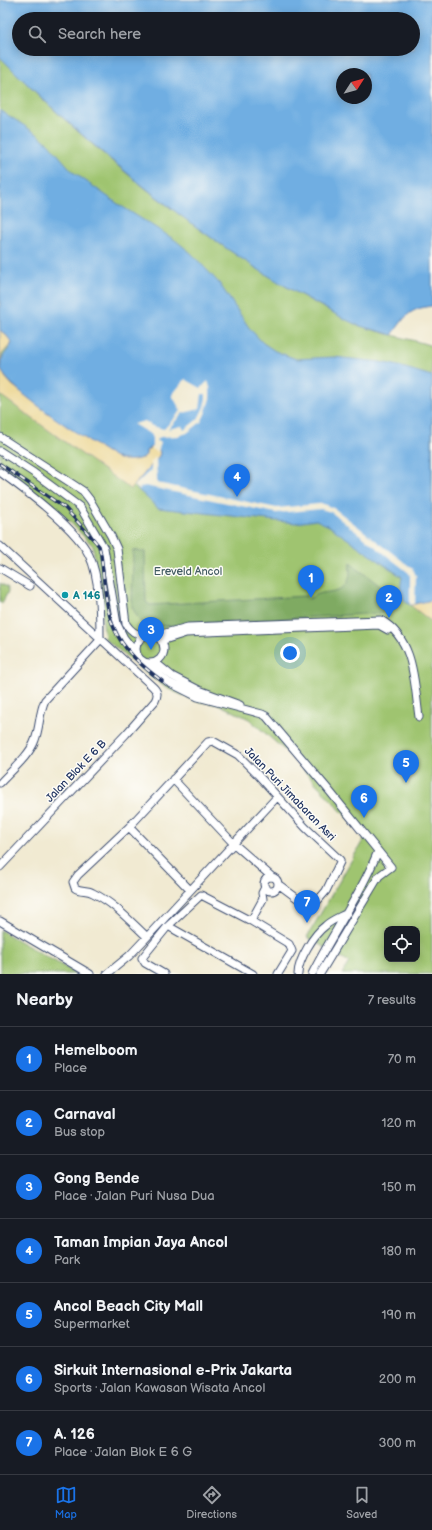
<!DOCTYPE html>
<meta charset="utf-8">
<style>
:root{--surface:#171b24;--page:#242831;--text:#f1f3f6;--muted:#9ea1a6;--line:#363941;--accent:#1a73e8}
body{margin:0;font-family:"Balsamiq Sans",sans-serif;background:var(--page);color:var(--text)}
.controls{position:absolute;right:12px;bottom:12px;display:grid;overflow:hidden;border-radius:8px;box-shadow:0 2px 10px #0003}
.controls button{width:36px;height:36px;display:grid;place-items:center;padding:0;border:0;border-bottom:1px solid var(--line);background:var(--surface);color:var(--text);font:20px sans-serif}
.compass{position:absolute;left:336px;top:68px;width:36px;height:36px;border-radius:50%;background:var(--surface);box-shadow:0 2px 10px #0003;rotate:54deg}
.you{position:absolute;left:290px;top:653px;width:14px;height:14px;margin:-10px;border:3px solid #fff;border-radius:50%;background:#1a73e8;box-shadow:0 0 0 6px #1a73e833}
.badge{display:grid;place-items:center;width:26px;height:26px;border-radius:50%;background:var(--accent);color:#fff;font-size:13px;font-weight:700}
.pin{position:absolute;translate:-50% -33px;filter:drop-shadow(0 1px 2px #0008)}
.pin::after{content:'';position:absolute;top:21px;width:14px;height:12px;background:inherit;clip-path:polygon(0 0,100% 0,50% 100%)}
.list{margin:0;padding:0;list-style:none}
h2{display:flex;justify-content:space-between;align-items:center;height:52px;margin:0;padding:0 16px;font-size:17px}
h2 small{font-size:13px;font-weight:400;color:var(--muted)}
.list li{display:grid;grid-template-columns:26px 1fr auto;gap:12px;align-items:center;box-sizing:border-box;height:64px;padding:0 16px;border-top:1px solid var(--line)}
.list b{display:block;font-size:15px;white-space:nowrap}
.list p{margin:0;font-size:13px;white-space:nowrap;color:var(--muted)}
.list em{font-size:13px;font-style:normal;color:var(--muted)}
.icon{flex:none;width:22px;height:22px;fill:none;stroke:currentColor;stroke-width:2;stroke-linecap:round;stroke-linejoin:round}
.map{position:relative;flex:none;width:432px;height:974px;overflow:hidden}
.search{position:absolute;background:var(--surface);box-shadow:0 2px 10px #0003;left:12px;right:12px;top:12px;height:44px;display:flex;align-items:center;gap:10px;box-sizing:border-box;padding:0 14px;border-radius:22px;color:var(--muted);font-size:15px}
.sheet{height:500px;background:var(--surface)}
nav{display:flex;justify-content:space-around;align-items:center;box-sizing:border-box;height:56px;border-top:1px solid var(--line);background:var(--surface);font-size:11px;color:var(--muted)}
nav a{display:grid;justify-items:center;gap:2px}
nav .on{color:var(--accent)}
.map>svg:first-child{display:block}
.green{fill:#9fc46f;stroke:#5d7a66;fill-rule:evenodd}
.forest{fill:#7faa62;stroke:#4d6c60}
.sand{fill:#eeda9e;stroke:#84847e}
.water{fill:#6faee2;stroke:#456ea0;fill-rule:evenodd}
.pier{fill:#f1ead2;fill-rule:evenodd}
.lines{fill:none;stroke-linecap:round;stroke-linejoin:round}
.minor-casing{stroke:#3b4b6f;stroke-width:9}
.minor{stroke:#fff;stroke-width:7}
.rail-casing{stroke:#1b2f5e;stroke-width:3.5}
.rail{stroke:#fdfcf7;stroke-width:2;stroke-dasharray:6;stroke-linecap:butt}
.culture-dot{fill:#0f9aa8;stroke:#fdfcf7;stroke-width:1.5}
.labels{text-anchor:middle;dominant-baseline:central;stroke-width:3;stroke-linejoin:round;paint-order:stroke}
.park-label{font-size:11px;fill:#435c63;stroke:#fdfcf7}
.culture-label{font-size:11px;font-weight:bold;fill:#0d838f;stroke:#fdfcf7;text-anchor:start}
.street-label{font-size:11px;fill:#1b2f5e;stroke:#fdfcf7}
</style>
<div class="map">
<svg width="432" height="974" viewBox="0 0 432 974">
<rect width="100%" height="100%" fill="#fdfcf7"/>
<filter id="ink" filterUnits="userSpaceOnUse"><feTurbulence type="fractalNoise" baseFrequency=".025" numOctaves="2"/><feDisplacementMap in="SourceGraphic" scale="8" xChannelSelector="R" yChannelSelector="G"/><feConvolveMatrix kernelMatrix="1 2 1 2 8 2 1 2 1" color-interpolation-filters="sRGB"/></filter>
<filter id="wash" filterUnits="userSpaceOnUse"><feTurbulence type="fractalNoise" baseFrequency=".012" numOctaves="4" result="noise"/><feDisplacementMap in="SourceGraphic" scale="16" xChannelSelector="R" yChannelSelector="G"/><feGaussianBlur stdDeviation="0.9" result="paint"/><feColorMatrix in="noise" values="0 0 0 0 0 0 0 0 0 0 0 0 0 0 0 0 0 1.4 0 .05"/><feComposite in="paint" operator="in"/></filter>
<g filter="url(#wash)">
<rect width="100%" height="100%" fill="#f1ead2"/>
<path class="green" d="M0,57C79,138 168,212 264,273C286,287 309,300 332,312C341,316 350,322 359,325C383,334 408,338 432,346V974H342L349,962L307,937L365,837L289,754L249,719L220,705L195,701L166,688L105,639L93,546L67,519L15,476L0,465ZM387,929H417V959H387Z
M0,583L7,587L8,592L2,603H0Z
M0,930L77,974H0Z"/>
<path class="forest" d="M133,550L145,552L146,602L150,605L306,596L309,599C311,598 313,597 314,596C326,589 343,596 349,579C351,574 349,569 350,563L395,597L382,613L145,627L139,620L132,607Z"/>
<path class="sand" d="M0,330L7,336L12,343L2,354L0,362L5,377L12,385L75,431L119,459L124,460L143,458L146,454V451L151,447L159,450L160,453L159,456L132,488L130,489L0,395Z
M428,600H432V622L410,605Z"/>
<path class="water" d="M0,0H432V306C408,309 406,316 392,335C381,331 369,329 357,325C341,318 327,309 312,301C265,276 222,246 180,215C116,166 56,114 0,57ZM19,19H413V49H19ZM342,74H366V98H342Z
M0,110L37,134L48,143L73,172L118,204L175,240L191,253L219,283L250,329L263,343L275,351L296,359L334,357L380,362L395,365L432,376V600L410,605C397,595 400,593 402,577L329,526L316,520L296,523L158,508L134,486L159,456L160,453L159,450L151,447L146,451V455C140,461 127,461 119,459C98,448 6,389 1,369C0,354 7,354 12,343L7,336L0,330Z"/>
<path class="pier" d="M185,379L201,388L208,381L210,388V398L205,414L201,422L187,433L178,436L160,437L156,441L161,442L158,452L152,449V435L133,424L145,421L152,426L164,429L181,411L172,395ZM202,394H206V399L204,407L198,419L184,430L182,426L168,429L183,413L200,409Z
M156,456L157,483L277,508L318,504H324L335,509L413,569L416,576L415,604L410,605V576L409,573L331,512L321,509L276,513L145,486L141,487L139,490L134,486L151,470V462Z"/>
</g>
<g filter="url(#ink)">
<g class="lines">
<g class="minor-casing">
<path id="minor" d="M0,437L74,485L83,491L90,500L111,536L117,549L126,624C131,631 135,634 144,636
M0,451L34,473L80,507L104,548L117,624L124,638L136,653
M0,472C25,490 76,528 89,555C100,577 100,615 100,640L45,700C39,713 40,727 35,740C30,755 11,771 0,783
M0,546L153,687C158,692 158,695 155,701L126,734L0,867
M0,568L30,586
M136 649a14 14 0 1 1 28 0a14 14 0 1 1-28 0Z
M154,636L188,627L381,620C415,640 414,682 419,717
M161,641L186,633L207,632L379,625L388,630
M145,663L168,682L198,697L262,714L266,716L327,788L391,867L379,876L320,974
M156,663L172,676L199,690L240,705
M173,779L233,843L272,877
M129,827L190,890
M264 884a7 7 0 1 1 14 0a7 7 0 1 1-14 0Z
M0,921L90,974
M251,921L263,899L262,893L265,887
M168,926L253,974
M147,937C130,921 114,903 93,893C87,889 81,892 75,888L73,882L78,875L129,827L208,742L213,741L238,755L258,775L305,827L340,860V862L326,891L313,906L309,907L278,884
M107,974L129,956L147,937L277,797
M164,974L145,963L142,958L168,926L201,895L251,921L289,944L292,951L278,974
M298,974C298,960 314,934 325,926C331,920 340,917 347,913
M312,974C333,932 361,894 378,851"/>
</g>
<use href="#minor" class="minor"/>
<g class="rail-casing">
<path id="rail" d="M0,464L65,508L94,540L99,546L101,555C104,576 105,609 114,628C123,650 143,667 162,681"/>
</g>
<use href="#rail" class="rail"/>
</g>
</g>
<circle class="culture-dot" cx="65" cy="595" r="4"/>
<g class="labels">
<g class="park-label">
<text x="188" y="571">Ereveld Ancol</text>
</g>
<g class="culture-label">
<text x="73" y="595">A 146</text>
</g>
<g class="street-label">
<text transform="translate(76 771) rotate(-46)">Jalan Blok E 6 B</text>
<text transform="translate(290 794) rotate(46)">Jalan Puri Jimabaran Asri</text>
</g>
</g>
</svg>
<div class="controls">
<button><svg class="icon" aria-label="locate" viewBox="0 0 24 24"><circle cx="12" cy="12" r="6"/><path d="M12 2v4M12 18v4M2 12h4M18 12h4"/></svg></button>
</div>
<svg class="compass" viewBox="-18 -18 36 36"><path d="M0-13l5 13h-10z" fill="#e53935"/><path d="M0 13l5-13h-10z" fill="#9ea1a6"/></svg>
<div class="you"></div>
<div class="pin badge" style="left:311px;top:598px">1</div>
<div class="pin badge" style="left:389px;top:618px">2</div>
<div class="pin badge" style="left:151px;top:650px">3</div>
<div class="pin badge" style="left:237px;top:497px">4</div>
<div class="pin badge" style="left:406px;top:783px">5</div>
<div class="pin badge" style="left:364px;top:818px">6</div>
<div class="pin badge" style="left:307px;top:923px">7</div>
<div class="search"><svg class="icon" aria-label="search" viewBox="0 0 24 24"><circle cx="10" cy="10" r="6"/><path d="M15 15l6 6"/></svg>Search here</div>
</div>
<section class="sheet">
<h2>Nearby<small>7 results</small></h2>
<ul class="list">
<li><span class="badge">1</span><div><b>Hemelboom</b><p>Place</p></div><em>70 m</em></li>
<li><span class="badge">2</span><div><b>Carnaval</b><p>Bus stop</p></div><em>120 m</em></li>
<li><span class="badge">3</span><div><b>Gong Bende</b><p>Place · Jalan Puri Nusa Dua</p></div><em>150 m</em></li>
<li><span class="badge">4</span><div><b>Taman Impian Jaya Ancol</b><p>Park</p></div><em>180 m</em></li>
<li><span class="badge">5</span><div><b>Ancol Beach City Mall</b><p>Supermarket</p></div><em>190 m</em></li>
<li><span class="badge">6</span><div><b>Sirkuit Internasional e-Prix Jakarta</b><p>Sports · Jalan Kawasan Wisata Ancol</p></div><em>200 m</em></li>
<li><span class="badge">7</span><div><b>A. 126</b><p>Place · Jalan Blok E 6 G</p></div><em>300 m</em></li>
</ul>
</section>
<nav>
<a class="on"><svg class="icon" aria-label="map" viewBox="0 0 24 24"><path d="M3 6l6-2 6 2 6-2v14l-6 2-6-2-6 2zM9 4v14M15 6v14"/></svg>Map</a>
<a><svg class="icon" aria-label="directions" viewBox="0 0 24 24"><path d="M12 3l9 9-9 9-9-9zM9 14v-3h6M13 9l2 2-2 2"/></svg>Directions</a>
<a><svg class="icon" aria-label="saved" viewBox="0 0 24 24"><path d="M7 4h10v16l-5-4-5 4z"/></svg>Saved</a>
</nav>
